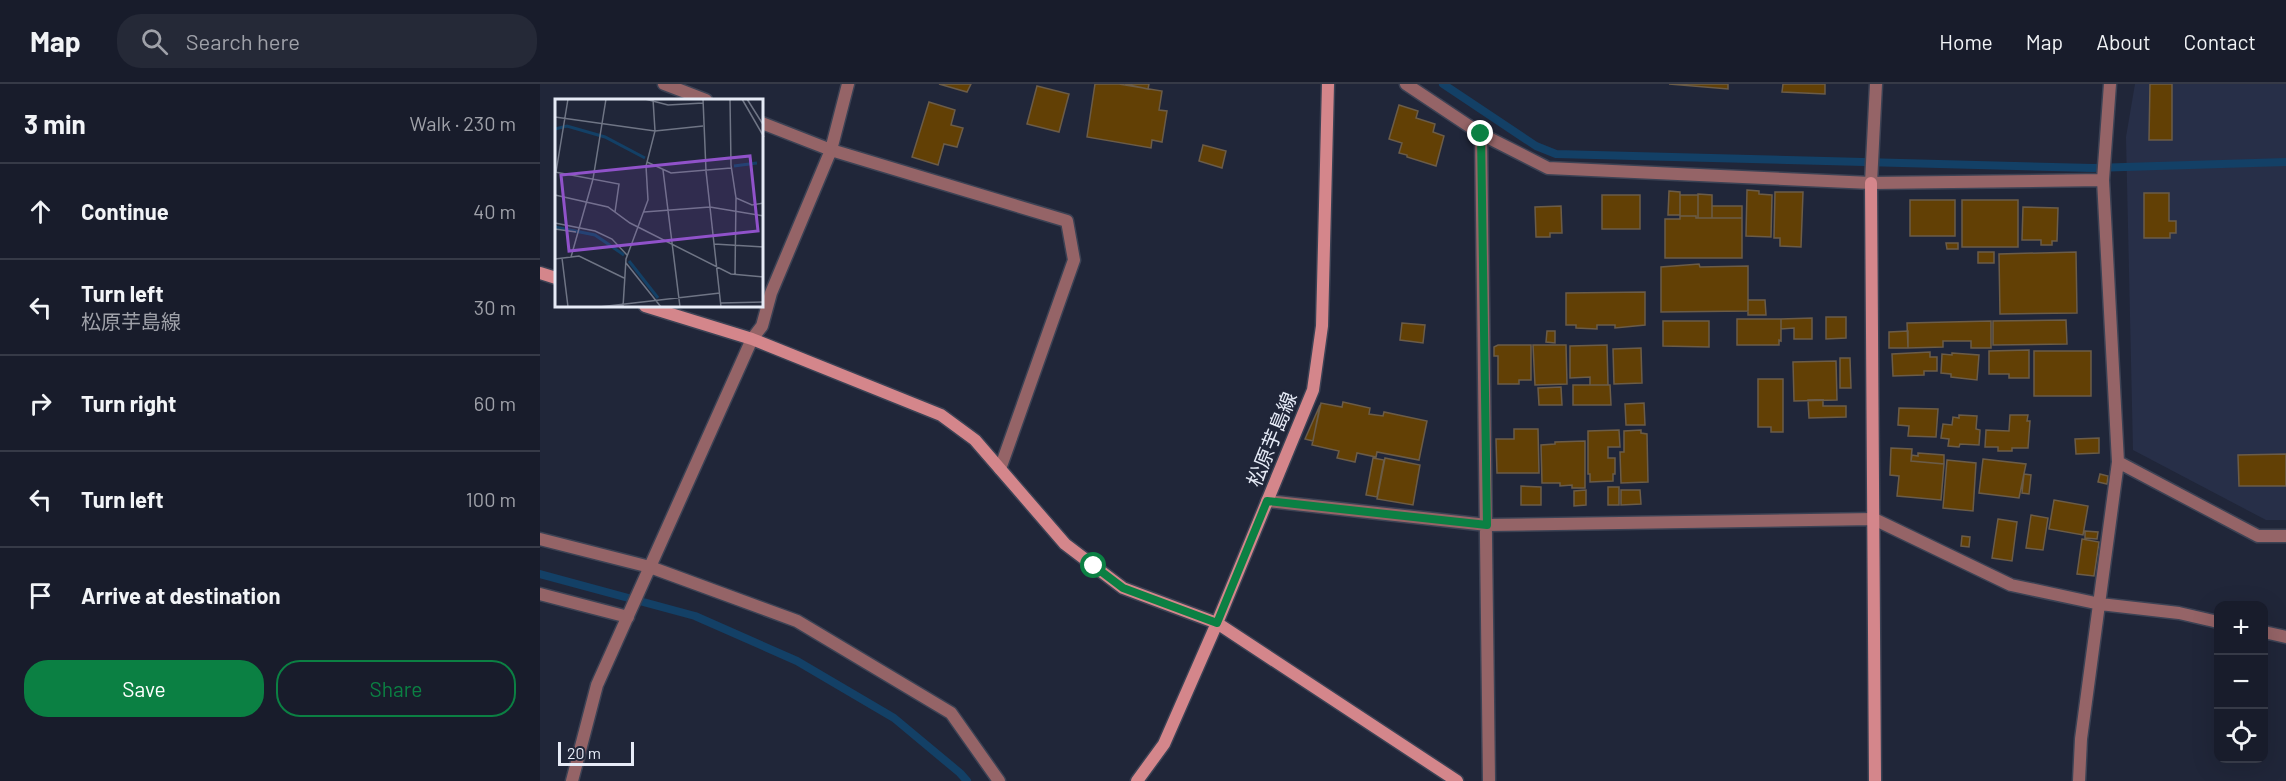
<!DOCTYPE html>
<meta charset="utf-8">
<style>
:root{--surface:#181c2b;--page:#252937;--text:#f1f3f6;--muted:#9fa1a9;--line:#363a47;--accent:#0b8043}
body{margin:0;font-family:Barlow,"Noto Sans JP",sans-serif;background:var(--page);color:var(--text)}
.controls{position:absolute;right:18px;bottom:18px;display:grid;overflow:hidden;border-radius:12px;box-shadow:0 6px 24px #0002}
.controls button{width:54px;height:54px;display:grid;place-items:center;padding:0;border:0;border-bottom:2px solid var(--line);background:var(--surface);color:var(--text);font:30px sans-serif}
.scale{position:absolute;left:18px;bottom:15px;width:76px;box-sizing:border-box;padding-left:6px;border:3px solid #e6ebf7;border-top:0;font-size:16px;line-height:21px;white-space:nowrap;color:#e6ebf7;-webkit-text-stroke:4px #202639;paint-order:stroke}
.stop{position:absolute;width:18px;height:18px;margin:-14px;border:4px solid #0b8043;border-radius:50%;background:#fff}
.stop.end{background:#0b8043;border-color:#fff;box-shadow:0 2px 6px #0008}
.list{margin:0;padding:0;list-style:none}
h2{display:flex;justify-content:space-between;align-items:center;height:78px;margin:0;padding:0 24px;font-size:26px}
h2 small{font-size:20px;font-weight:400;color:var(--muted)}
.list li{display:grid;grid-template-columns:39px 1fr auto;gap:18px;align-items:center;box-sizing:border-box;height:96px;padding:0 24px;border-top:2px solid var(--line)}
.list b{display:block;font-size:22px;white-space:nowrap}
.list p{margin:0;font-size:20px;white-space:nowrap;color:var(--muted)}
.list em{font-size:20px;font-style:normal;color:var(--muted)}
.actions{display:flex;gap:12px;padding:18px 24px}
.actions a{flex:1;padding:14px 0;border:2px solid var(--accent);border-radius:24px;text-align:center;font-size:21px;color:var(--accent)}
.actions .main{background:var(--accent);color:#fff}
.icon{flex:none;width:33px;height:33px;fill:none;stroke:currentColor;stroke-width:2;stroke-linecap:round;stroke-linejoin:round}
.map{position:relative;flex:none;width:1746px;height:697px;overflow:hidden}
header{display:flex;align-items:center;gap:36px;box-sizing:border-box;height:84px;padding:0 30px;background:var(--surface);border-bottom:2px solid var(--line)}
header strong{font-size:28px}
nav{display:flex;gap:33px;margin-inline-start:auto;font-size:21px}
.search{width:420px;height:54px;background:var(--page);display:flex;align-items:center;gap:15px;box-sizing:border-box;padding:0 21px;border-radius:24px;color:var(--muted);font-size:22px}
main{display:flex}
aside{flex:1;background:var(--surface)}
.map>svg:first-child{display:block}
.built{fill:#272f48}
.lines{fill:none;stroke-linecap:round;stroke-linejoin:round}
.stream{stroke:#134066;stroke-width:8}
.building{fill:#624005;stroke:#6b5c48;stroke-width:1.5}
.street-casing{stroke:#3c4254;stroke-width:15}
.secondary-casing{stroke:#3c4254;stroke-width:15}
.street{stroke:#956467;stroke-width:12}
.secondary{stroke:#d4868b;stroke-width:12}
.route{stroke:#0b8043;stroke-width:8}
.labels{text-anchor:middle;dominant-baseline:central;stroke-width:4.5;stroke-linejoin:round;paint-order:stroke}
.street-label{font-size:20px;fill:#e6ebf7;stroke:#202639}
.inset-river{fill:none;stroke:#134066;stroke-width:3}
.inset-road{fill:none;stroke:#6f7585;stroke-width:1.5}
.view{fill:#9052ca;fill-opacity:0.15;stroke:#9052ca;stroke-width:3}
.inset-edge{fill:none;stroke:#e6ebf7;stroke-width:3}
</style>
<header>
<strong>Map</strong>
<div class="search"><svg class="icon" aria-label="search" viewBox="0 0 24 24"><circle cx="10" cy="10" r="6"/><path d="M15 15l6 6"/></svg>Search here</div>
<nav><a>Home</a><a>Map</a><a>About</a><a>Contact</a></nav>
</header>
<main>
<aside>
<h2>3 min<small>Walk · 230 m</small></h2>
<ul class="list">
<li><svg class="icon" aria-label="ahead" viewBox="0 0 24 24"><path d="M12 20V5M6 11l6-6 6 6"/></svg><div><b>Continue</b></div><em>40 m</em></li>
<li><svg class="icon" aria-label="left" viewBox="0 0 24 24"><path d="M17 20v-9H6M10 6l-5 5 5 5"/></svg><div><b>Turn left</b><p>松原芋島線</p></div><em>30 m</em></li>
<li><svg class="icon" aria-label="right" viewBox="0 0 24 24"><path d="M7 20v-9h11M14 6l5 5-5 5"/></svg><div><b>Turn right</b></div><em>60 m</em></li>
<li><svg class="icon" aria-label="left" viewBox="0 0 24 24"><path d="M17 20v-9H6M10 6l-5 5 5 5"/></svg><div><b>Turn left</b></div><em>100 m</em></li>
<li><svg class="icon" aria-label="arrive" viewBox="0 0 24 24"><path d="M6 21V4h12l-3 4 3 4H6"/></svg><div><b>Arrive at destination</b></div></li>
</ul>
<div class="actions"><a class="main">Save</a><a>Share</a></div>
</aside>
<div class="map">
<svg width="1746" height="697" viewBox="0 0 1746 697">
<rect width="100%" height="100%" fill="#202639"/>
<path class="built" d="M1595,0H1746V436H1726L1593,366L1586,53Z"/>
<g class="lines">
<path class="stream" d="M903,0L996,62L1016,70L1553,84L1746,78
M0,490L155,532L257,577L354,634L420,689L427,697"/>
</g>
<path class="building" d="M399,0H431L427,8Z
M555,0H579L622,7L619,26L627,27L622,58L612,56L611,64L547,53Z
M585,0H609L608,5Z
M1129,0H1188V5Z
M1243,0H1285V10L1242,8Z
M1610,0H1632V56H1609Z
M497,2L529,10L519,48L487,40Z
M389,18L415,26L411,41L423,44L417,63L404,60L398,81L372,73Z
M859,21L878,27L876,34L895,40L893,48L904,52L896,82L867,73V71L859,69L862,59L849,55Z
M663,61L686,67L682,84L659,77Z
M1207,106L1219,107V110L1232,111L1231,153L1206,152Z
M1129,107L1140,108V131H1128Z
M1235,108H1263L1261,163L1240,162V154H1234Z
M1604,109H1629V137H1636V149H1630V154H1604Z
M1158,110L1172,111V134H1158Z
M1062,111H1100V145H1062Z
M1140,111H1158V134H1156V132H1140Z
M1370,116H1415V152H1370Z
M1422,116H1478V163H1422Z
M1021,122L1022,149H1010V153H996L995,123Z
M1172,122H1202V134H1172Z
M1483,123L1518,124L1517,157H1512V161H1501V156H1482Z
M1140,132H1156V134H1202V174H1125V135H1140Z
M1406,159H1418V165H1407Z
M1438,168H1454V179H1438Z
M1536,168L1537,229L1460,230L1459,170Z
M1159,180L1160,183L1208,182V227L1121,228V183Z
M1105,208V241L1075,244V241H1057V245L1036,244V241H1026V209Z
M1208,216H1225L1226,231H1208Z
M1286,233H1306V254L1286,255Z
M1272,234V255H1254V244L1241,245V235Z
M1197,235H1241V257L1239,256V261H1197Z
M1526,236L1527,260L1453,261V237Z
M1123,237H1169V263L1123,262Z
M1451,237V264H1431V257H1403V263L1368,264L1367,239Z
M862,239L885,241L883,259L860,256Z
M1007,247H1015V259L1006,258Z
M1368,247V264H1349V248Z
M958,261H991V296H979V300H958V272H954V263Z
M993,261H1026L1027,300L995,301Z
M1067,261L1068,301H1050V293L1030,294V262Z
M1101,264L1102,299L1074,300L1073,265Z
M1489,266V294H1469V290H1449V267Z
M1494,267H1551V312H1494Z
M1390,268V273H1397V287H1384V291L1353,292L1352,270Z
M1412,269L1439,271L1437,296L1411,293V290L1401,289L1402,270L1412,271Z
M1300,274H1310L1311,304H1300Z
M1296,277L1297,316L1254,317L1253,278Z
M1218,295H1243V348H1231V343H1218Z
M1033,301H1070L1071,321H1033Z
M1021,303L1022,321H999L998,304Z
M1268,316H1283V322H1306V333L1269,334Z
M803,318L830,324L829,330L843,332L844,328L887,337L879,376L837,368L836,373L817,369L815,378L797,374L799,367L772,361L781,319L802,323Z
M1104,319L1105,341H1086L1085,320Z
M780,321L773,357L765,355Z
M1359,324L1398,325L1396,353L1368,352L1369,342L1358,341Z
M1419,331L1437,332L1436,345L1440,346L1439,361L1420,360L1419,363L1408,362L1409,355L1401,354L1403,340L1412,341L1413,333L1419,334Z
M1470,331H1488L1487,337H1490L1488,364H1472V367H1458V363H1445L1446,346L1469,347Z
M974,345H998L999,389H957L956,355H974Z
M1079,346L1080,363H1068V374H1075V390H1073V397L1050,398V390H1048V347Z
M1101,346V349L1107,350L1108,398L1081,399L1080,368H1084V347Z
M1559,354V369L1536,370L1535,355Z
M1045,357V404H1032V401L1020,402V399H1002L1001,361L1015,360V358Z
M1351,364L1372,365L1371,377L1404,380L1401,416L1357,412L1359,392L1350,391Z
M1378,369L1404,371V380L1371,377L1372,371L1378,372Z
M1746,370V402H1699L1698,371Z
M833,374L844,376L837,413L826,411Z
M845,374L880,381L873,421L837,415Z
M1443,375L1486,380L1479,414L1439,409Z
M1407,376L1436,379L1433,427L1403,424Z
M1484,390L1491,391L1489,410L1482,409Z
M1560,390L1568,392L1567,400L1558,398Z
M981,402L1001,403V421H981Z
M1068,403H1079V421H1068Z
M1046,406V421L1034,422V407Z
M1081,406H1100L1101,420L1081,421Z
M1514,416L1548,422L1543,451L1509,445Z
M1491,431L1508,434L1503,466L1486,464Z
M1458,435L1477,438L1472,477L1452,474Z
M1545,447L1558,448L1557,455L1545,454Z
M1422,452L1430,453L1429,463L1421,462Z
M1542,455L1559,458L1554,492L1537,490Z"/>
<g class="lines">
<g class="street-casing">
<path id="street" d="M124,0L166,16
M866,0L941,50L1008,84L1331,99L1563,96
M1570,0L1563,96L1578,378L1718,452H1746
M222,39L291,66L527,137L534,176L460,385
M941,50L949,697
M1331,99L1336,0
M727,417L947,441L1334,435L1471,501L1560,520L1639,529L1678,538
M0,455L110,483L257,537L411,629L459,697
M0,510L88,533
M1724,548L1746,553
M32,697L57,601L212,255L222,242L231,209L291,66L308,0
M1539,697L1541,655L1578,378"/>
</g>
<g class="secondary-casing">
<path id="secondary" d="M1331,99L1335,697
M0,189L16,194
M105,222L212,255L401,331L435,356L525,460L583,504L677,539L917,697
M597,697L624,660L677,539L773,306L782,242L788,0"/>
</g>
<use href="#street" class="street"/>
<use href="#secondary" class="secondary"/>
</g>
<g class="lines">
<path class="route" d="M554,482L583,504L677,539L727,417L947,441L941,50"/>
</g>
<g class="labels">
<g class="street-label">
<text transform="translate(731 355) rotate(-68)">松原芋島線</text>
</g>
</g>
<g transform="translate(15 15)">
<rect width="208" height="208" fill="#202639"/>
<path class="inset-river" d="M0,30L12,27L50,38L90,59M179,67L202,64M0,128L40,136L69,156M74,162L103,199"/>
<path class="inset-road" d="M90,0L113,6L148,4M148,0L151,72L166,208M175,0L176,66L181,99L197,106L209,104M187,0L209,38M192,0L209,27M0,18L100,32L148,27M92,63L116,74L176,69M108,71L125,208M0,73L64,85L60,113M1,73L13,0M0,96L53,108L75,124L176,175L209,178M89,113L155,108L209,117M0,124L40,132L57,140L72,156M0,130L21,133M159,145L209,148M16,158L38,80L51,0M7,159L13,208M0,160L24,157L69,179M71,164L106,208M180,175L181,99M166,204L209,203M44,208L165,194M68,208L71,160L93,101L91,67L100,32L98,0"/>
<path class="view" d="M195,57L203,132L14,152L6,76Z"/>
<rect width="208" height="208" class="inset-edge"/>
</g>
</svg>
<div class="controls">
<button>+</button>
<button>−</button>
<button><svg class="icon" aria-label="locate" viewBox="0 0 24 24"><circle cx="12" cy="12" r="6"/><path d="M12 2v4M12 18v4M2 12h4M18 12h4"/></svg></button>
</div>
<div class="scale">20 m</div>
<div class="stop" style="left:554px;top:482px"></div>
<div class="stop end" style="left:941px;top:50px"></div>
</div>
</main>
